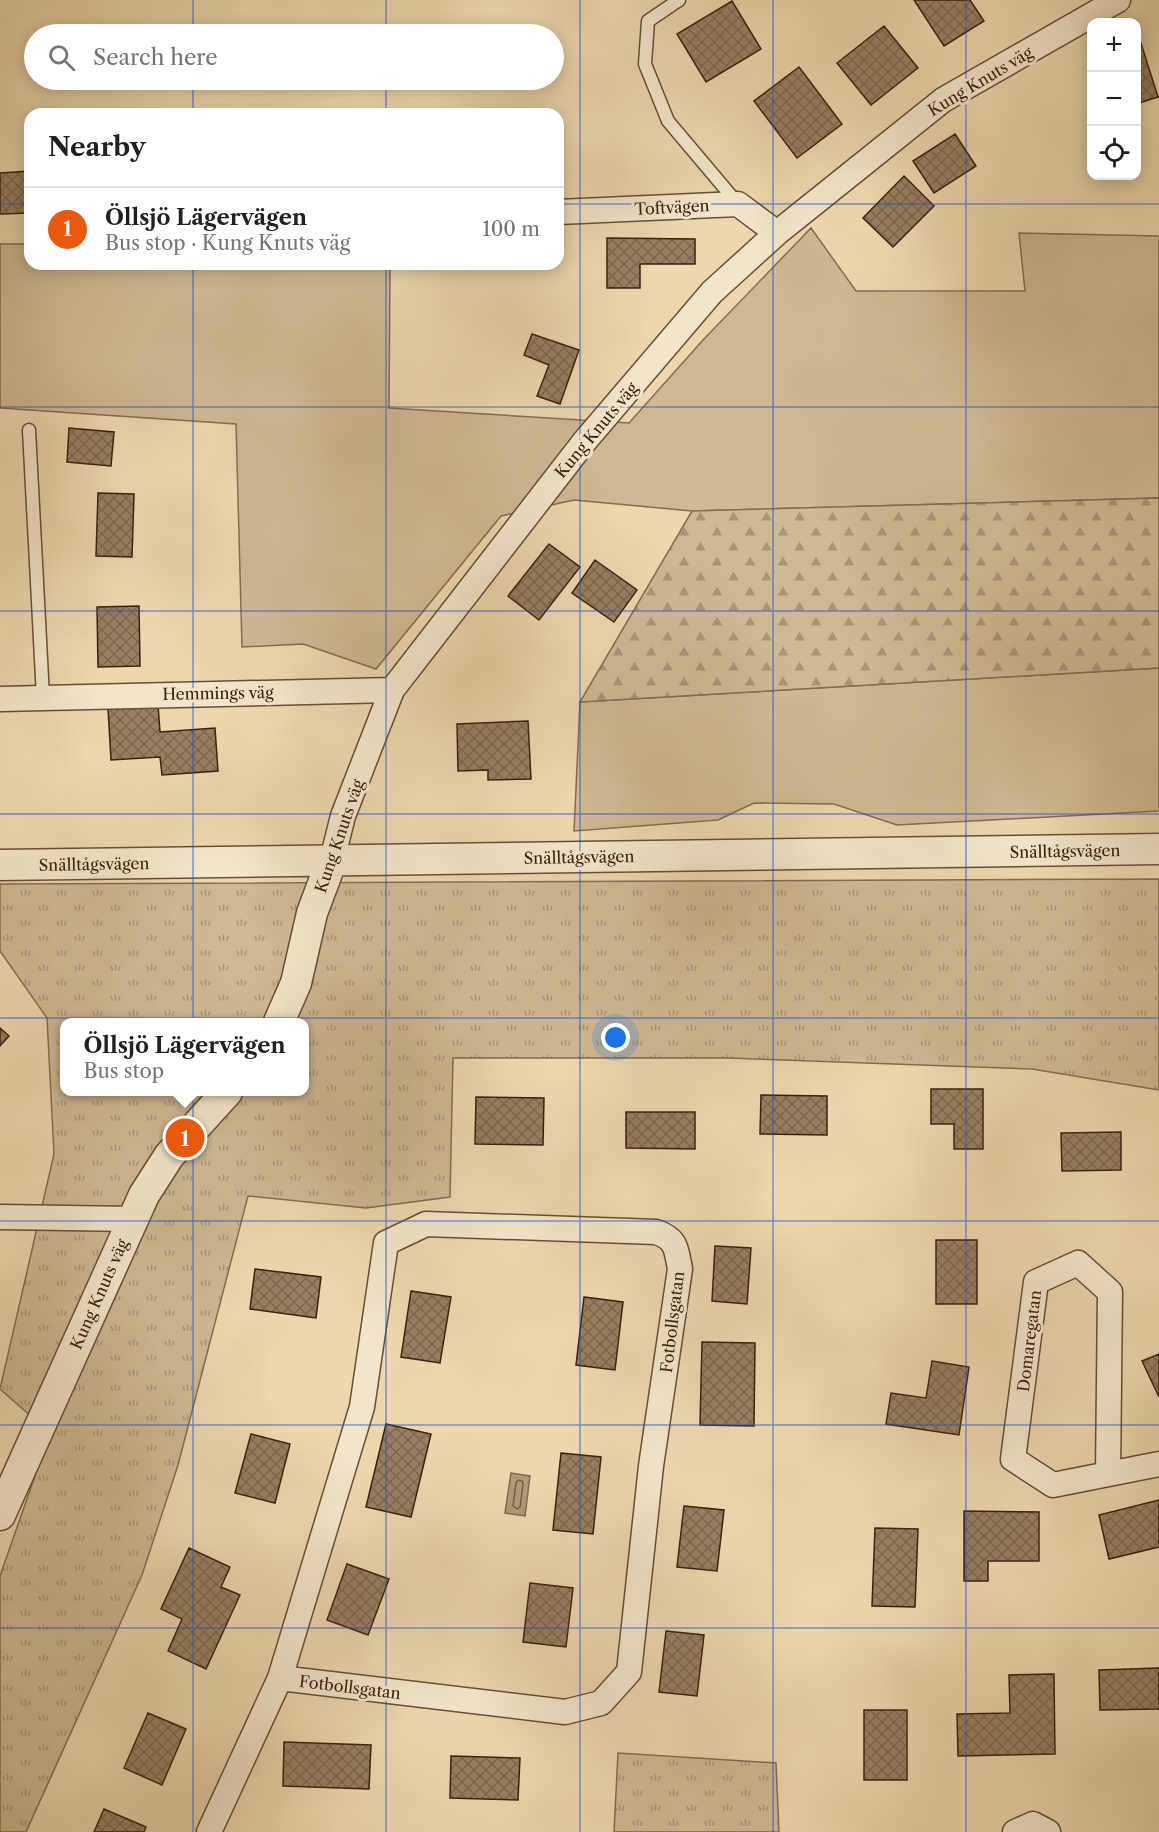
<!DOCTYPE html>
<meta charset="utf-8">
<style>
:root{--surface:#fff;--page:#f6f6f6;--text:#202124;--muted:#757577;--line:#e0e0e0;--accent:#ea580c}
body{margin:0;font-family:"Libre Caslon Text",serif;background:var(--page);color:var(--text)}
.controls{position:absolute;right:18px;top:18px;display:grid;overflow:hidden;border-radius:12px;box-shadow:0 3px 15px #0003}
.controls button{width:54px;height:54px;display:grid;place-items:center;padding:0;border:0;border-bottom:2px solid var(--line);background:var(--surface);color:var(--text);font:30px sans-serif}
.you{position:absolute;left:616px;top:1038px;width:21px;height:21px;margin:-15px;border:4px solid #fff;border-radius:50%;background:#1a73e8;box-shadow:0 0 0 9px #1a73e833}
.badge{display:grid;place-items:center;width:39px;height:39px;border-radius:50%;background:var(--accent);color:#fff;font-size:20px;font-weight:700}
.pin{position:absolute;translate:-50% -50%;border:3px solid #fff;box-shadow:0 2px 6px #0006}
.popup{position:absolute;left:60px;top:1018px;width:249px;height:78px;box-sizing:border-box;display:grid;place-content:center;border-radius:12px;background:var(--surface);filter:drop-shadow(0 2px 4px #0005);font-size:20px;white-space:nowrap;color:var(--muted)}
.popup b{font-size:22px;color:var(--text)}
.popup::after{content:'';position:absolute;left:50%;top:100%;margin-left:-12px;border:12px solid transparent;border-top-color:var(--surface)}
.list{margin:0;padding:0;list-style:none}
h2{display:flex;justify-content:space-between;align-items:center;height:78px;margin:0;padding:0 24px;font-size:26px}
h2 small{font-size:20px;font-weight:400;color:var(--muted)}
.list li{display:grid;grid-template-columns:39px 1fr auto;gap:18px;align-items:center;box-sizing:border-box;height:84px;padding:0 24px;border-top:2px solid var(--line)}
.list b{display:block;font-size:22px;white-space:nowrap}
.list p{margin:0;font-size:20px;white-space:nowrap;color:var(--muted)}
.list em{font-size:20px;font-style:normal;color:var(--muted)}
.icon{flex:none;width:33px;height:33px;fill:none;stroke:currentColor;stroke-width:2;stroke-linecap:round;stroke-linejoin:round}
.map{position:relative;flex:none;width:1159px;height:1832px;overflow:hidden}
.search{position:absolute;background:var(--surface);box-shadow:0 3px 15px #0003;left:24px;top:24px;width:540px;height:66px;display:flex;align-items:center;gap:15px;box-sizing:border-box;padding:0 21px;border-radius:33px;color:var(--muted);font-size:22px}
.panel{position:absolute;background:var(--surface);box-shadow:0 3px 15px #0003;left:24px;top:108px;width:540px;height:162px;border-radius:18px}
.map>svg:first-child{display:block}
.green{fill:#cdb992;stroke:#846d4f;stroke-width:1.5}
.forest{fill:url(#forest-firs);stroke:#846d4f;stroke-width:1.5}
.park{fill:url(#park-tufts);stroke:#846d4f;stroke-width:1.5;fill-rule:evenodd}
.water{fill:#af9a76;stroke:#806a4c;stroke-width:1.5}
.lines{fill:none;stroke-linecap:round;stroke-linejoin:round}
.shore{stroke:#745e41;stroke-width:1.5}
.building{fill:url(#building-cross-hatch);stroke:#3a210c;stroke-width:1.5}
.service-casing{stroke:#664f34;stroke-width:15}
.minor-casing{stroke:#664f34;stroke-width:27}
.tertiary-casing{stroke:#664f34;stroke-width:33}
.service{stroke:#f2e6ca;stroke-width:12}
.minor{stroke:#f2e6ca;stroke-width:24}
.tertiary{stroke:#f2e6ca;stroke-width:30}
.grid{fill:none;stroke:#1d4ed8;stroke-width:1.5;stroke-opacity:0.55}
.labels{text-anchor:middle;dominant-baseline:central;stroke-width:6;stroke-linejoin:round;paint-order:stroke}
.street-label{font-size:16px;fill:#3a210c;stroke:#f2e6ca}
</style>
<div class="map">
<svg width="1159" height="1832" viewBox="0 0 1159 1832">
<defs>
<pattern id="forest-firs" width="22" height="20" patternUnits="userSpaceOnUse" patternTransform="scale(1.5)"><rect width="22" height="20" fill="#cdb992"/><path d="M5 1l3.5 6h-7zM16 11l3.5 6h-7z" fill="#a79676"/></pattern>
<pattern id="park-tufts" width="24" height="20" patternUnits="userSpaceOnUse" patternTransform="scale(1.5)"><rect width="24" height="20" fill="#cdb992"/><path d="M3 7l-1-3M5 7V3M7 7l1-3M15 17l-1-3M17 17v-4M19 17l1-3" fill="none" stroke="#a79676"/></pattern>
<pattern id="building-cross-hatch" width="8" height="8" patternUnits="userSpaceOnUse" patternTransform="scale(1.5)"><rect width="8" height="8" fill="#968060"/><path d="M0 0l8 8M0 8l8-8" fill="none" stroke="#7b684e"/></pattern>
</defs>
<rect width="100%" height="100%" fill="#ebd8ad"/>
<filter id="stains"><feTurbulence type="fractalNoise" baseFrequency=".00333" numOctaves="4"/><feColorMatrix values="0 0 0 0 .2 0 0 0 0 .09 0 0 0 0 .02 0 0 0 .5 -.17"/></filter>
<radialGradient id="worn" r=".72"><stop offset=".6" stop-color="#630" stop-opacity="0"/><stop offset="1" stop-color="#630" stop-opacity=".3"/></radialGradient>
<path class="green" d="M811,228L856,291H1025L1019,233L1159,236V498L692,511L574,500L501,516L376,669L303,644L242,647L236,424L0,408V244H30V264H390L389,408L629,423L703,340Z
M1159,668V811L897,825L834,804L754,803L718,820L574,831L580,702Z"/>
<path class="forest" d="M1159,498V668L580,702L692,511Z"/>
<path class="park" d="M1159,879V1090L1032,1069L726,1058H453L450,1197L366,1208L248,1196L178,1465L142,1575L26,1832H0V1576L50,1433L0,1389L54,1154L47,1018L0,951V884ZM65,1022H305V1092H65Z
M618,1753L776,1763L779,1832H614Z"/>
<path class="water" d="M511,1473L530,1476L525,1516L505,1513Z"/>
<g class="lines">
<path class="shore" d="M518,1480L522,1481L523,1484L520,1507L517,1509L513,1506L516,1483Z"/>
</g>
<path class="building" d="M914,0H970L984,21L944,46Z
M732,1L761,49L706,82L677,34Z
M884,26L918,68L871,105L837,63Z
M1138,34L1158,97L1136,104V35Z
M799,67L842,124L797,158L754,101Z
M955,134L976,166L934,193L913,161Z
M30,171V213L0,214V173Z
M904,176L934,206L893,247L863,218Z
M607,238L695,239V264H640V288H607Z
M532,334L579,350L560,404L537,396L549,365L524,355Z
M69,428L114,432L111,466L67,462Z
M98,493L134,494L132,557L96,556Z
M549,544L580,567L539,620L508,596Z
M595,560L637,590L614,622L572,593Z
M139,606L140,666L98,667L97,607Z
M158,705L160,732L215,728L218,771L162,775L160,757L111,760L108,708Z
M528,721L531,779L488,780V770L458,771L457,724Z
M0,1028L9,1036L0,1046Z
M931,1089H983V1149H954V1124H931Z
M761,1095L827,1096V1135L760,1134Z
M476,1097L544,1098L543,1145L475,1144Z
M626,1112H695V1149L626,1148Z
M1121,1132V1170L1062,1171L1061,1133Z
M936,1240H977V1304H936Z
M715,1246L751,1248L747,1304L712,1301Z
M255,1269L321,1277L316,1318L250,1309Z
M411,1291L451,1297L440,1363L401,1357Z
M584,1297L623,1302L615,1370L576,1365Z
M702,1342L755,1343L754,1426L700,1425Z
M1159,1354V1397L1142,1361Z
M932,1361L969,1367L959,1435L886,1424L891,1393L926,1398Z
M386,1424L431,1434L411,1517L366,1507Z
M251,1434L290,1444L275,1503L235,1493Z
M561,1453L601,1457L593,1534L553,1530Z
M1159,1500V1547L1109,1559L1099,1515Z
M684,1506L724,1510L717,1571L677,1567Z
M964,1511L1039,1512V1561H988V1581H964Z
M875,1528L918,1529L915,1607L872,1606Z
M189,1548L230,1567L221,1587L240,1595L206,1669L168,1651L182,1619L161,1609Z
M347,1564L389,1579L368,1635L327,1620Z
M530,1583L573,1588L566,1647L523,1642Z
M666,1631L704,1635L697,1696L659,1692Z
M1159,1668V1709L1100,1710L1099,1670Z
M1054,1674L1055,1754L958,1756L957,1714L1010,1713L1009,1675Z
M864,1710H907V1780H864Z
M148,1713L186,1729L162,1785L124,1768Z
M284,1742L371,1745L369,1789L283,1786Z
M451,1756L520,1758L518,1800L450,1798Z
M104,1809L146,1827L144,1832H94Z"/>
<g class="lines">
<g class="service-casing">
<path id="service" d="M679,0L648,21L645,64L668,121L738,204
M29,430L43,697"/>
</g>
<g class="minor-casing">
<path id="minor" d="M558,212L738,204L777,233
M0,699L392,690
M332,860L343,816L392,690L584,442L712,292L777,233L943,100L1118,0
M0,1217L133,1219
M1108,1474L1110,1292L1078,1263L1036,1282L1013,1459L1053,1485L1159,1464
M209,1832L280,1678L362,1407L386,1243L426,1224L656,1232C677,1239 676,1249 680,1269L651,1466L629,1672L601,1703L565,1712L280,1678
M1015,1832L1033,1824L1048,1832"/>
</g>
<g class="tertiary-casing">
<path id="tertiary" d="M0,865L1159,849
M279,1022L296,983L312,913L332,860
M0,1515L144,1195L169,1156L227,1092"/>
</g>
<use href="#service" class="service"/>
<use href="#minor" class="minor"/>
<use href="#tertiary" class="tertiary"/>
</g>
<path class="grid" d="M193,0V34M386,0V34M580,0V1832M773,0V1832M966,0V1832M193,80V114M386,80V114M0,204H30M558,204H1159M193,264V1832M386,264V1832M0,407H1159M0,611H1159M0,814H1159M0,1018H1159M0,1221H1159M0,1425H1159M0,1628H1159"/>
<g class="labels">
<g class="street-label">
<text transform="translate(980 81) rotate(-31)">Kung Knuts väg</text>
<text transform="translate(672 207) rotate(-3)">Toftvägen</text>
<text transform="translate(596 430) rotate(-50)">Kung Knuts väg</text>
<text transform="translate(218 693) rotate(-1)">Hemmings väg</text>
<text transform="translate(339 836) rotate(-71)">Kung Knuts väg</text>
<text transform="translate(1065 851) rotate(-1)">Snälltågsvägen</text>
<text transform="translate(579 857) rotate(-1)">Snälltågsvägen</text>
<text transform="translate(94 864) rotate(-1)">Snälltågsvägen</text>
<text transform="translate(99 1294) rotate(-66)">Kung Knuts väg</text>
<text transform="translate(672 1322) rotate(-83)">Fotbollsgatan</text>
<text transform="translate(1029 1341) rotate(-83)">Domaregatan</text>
<text transform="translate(350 1687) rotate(7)">Fotbollsgatan</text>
</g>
</g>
<rect width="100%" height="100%" filter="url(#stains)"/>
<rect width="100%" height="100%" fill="url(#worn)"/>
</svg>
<div class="controls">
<button>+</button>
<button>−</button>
<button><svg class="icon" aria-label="locate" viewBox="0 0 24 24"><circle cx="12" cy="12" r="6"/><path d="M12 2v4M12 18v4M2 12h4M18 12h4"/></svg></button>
</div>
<div class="you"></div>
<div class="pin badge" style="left:185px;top:1138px">1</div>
<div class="popup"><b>Öllsjö Lägervägen</b>Bus stop</div>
<div class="search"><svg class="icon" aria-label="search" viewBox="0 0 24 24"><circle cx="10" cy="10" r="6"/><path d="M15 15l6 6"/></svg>Search here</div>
<section class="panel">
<h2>Nearby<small></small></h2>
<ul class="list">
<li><span class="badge">1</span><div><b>Öllsjö Lägervägen</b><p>Bus stop · Kung Knuts väg</p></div><em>100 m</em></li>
</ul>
</section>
</div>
